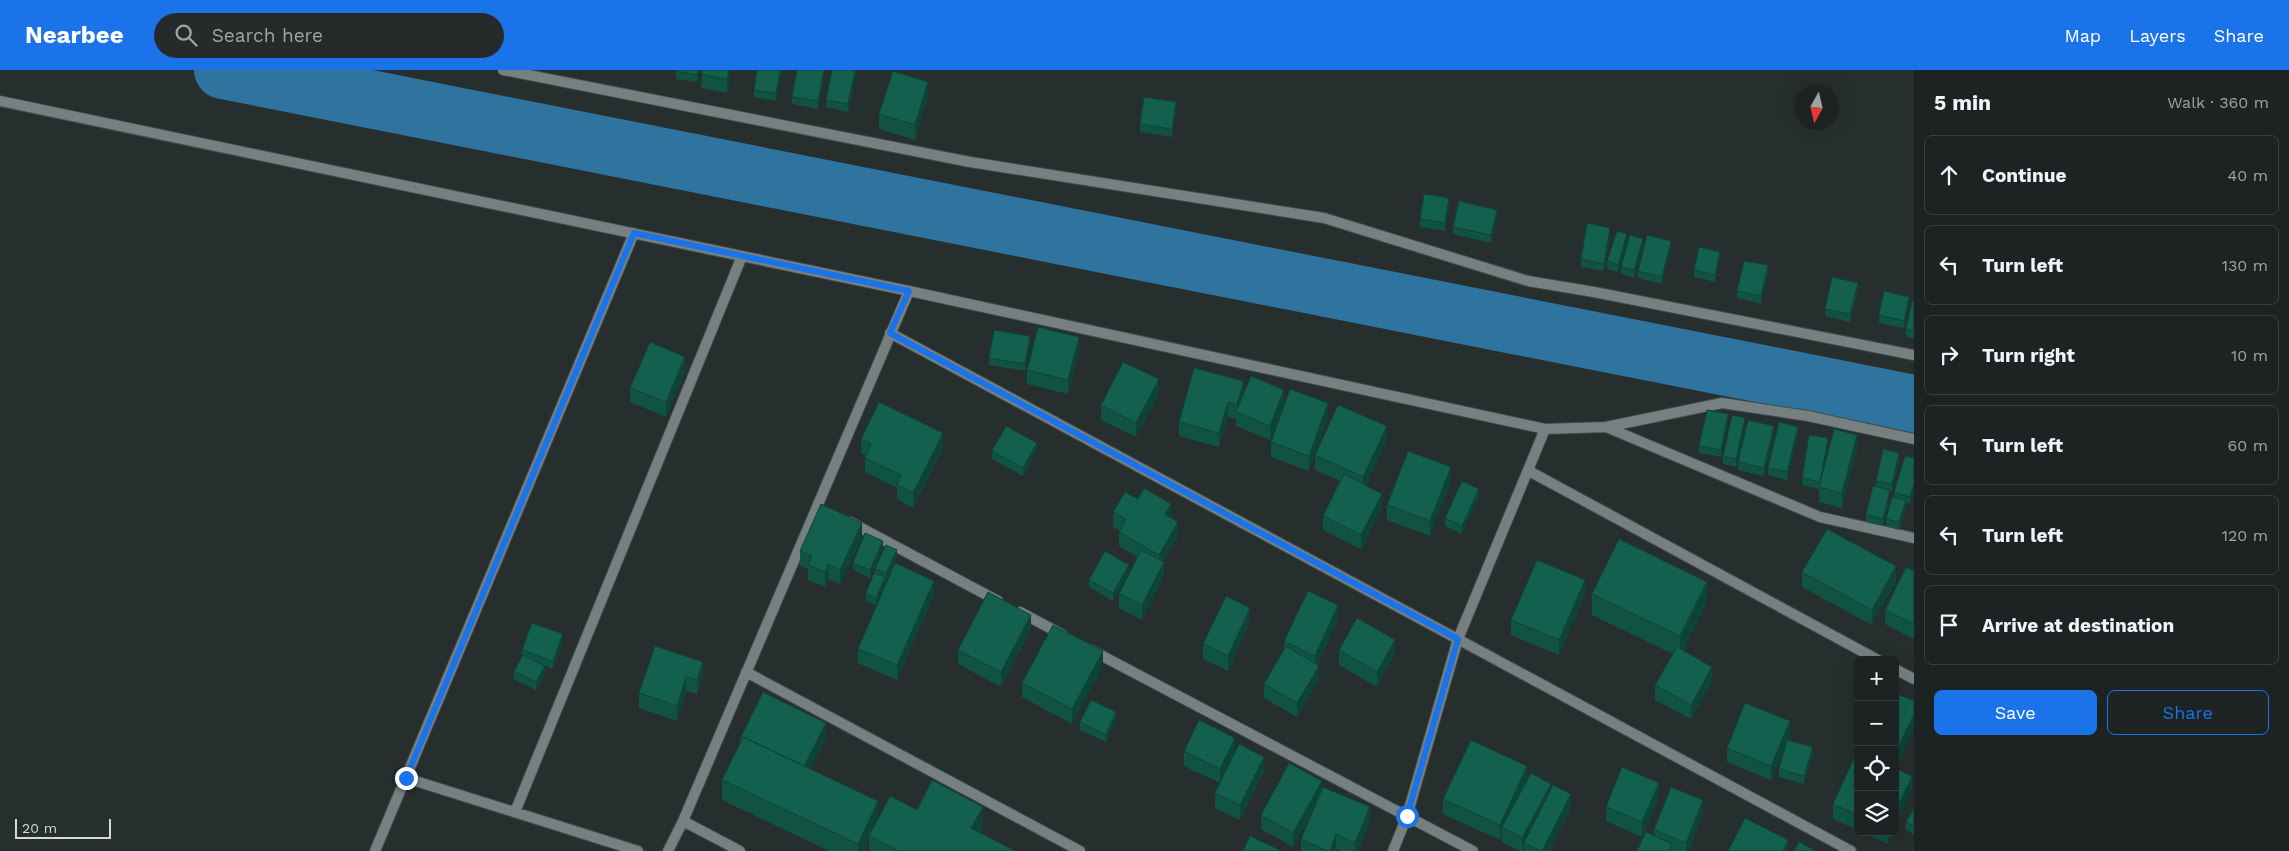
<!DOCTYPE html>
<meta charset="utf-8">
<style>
:root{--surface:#1c2322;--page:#252b2a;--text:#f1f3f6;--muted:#a0a4a5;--line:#3a4040;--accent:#1a73e8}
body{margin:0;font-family:"Work Sans",sans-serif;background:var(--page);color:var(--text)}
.controls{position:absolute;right:15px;bottom:15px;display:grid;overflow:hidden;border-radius:8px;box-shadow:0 5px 20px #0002}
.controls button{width:45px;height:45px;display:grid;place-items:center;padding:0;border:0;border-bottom:1px solid var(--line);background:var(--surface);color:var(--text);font:25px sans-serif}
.compass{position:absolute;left:1794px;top:15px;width:45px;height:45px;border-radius:50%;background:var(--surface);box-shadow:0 5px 20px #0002;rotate:188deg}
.scale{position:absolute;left:15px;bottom:12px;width:96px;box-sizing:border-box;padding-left:5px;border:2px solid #d4dada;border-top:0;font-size:14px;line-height:18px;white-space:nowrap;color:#d4dada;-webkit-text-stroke:4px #262f2e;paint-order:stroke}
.stop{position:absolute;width:15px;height:15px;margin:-11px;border:4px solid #1a73e8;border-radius:50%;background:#fff}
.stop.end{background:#1a73e8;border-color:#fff;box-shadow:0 1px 5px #0008}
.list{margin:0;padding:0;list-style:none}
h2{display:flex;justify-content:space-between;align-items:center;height:65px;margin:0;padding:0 20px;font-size:21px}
h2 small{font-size:16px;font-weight:400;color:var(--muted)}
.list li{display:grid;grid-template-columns:32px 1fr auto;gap:15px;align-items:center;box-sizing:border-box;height:80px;margin:0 10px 10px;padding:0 10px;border:1px solid var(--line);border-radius:8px}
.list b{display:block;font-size:19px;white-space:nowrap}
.list em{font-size:16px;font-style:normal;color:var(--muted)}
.actions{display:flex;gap:10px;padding:15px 20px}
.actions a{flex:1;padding:11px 0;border:1px solid var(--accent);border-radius:8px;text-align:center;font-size:18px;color:var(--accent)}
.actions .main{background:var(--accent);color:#fff}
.icon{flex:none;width:28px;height:28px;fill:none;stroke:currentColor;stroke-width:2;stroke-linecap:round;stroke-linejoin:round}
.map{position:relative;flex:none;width:1914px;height:781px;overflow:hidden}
header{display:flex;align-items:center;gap:30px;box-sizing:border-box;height:70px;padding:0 25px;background:var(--accent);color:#fff}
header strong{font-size:24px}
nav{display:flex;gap:28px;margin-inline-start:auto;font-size:18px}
.search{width:350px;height:45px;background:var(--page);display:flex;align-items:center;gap:12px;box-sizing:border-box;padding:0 18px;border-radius:28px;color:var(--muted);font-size:19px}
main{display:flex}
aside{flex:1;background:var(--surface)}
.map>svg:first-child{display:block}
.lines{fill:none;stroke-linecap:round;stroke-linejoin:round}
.river{stroke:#2f739f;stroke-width:58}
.street-casing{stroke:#414a4a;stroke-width:12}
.street{stroke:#768080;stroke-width:10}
.wall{fill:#115343}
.shaded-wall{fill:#0e4337}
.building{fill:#14604e;stroke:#0e4337}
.route{stroke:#1a73e8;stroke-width:6}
</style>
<header>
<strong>Nearbee</strong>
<div class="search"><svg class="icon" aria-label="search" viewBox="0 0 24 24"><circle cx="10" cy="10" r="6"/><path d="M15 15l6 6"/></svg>Search here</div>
<nav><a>Map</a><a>Layers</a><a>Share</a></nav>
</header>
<main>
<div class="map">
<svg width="1914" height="781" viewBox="0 0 1914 781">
<rect width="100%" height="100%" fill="#262f2e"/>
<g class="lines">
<path class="river" d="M223,0L1914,334"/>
<g class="street-casing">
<path id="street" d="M503,0L970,92L1324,148L1528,211L1594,222L1914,285
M0,31L909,221L1545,359L1606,357L1722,333L1808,346L1914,369
M890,263L1851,781
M1606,357L1820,447L1914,468
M1529,401L1878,590
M850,452L998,531
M1020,542L1063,565
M1091,580L1473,781
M1895,599L1914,609
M746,602L1080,781
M406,708L638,781
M515,742L742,186
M683,751L740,781
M375,781L634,163
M668,781L683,751L909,221
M1393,781L1407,746L1458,569L1545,359"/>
</g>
<use href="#street" class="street"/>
</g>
<path class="wall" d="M676,0H699L697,12L676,9Z
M702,0H731L727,23L701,18Z
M782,0L776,31L754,27V20Z
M856,0V5L848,42L826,37V30Z
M824,7L818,39L792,34V27Z
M928,27L915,70L879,59V44Z
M1176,39L1172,67L1140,62V54Z
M1449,136L1445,161L1420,157V149Z
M1497,147L1491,173L1453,164V157Z
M1610,165L1604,201L1581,197V189Z
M1627,172L1618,202L1607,199V191Z
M1643,176L1634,208L1621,204V197Z
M1671,178L1662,214L1638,208V201Z
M1720,189L1715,212L1694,207V200Z
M1768,203L1761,234L1737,228V221Z
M1858,220L1850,252L1825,246V239Z
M1914,232V268L1906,267V259Z
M1909,234L1904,258L1879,253V245Z
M1030,274L1025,301L989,295V288Z
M1079,282L1068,324L1027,314V300Z
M685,302L666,347L630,332V318Z
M1244,323L1284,335L1270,370L1236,356V349L1228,347L1219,377L1179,366V352Z
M1159,324L1136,367L1101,350V335Z
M1328,347L1309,401L1271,387V372Z
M1728,352L1721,387L1699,383V376Z
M1745,356L1736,397L1723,394V386Z
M1774,364L1764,406L1738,400V392Z
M1798,365L1787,410L1768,405V398Z
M861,369L943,378L913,438L897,429V418L865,402V388L866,386L861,383Z
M1387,371L1366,416L1382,438L1361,479L1323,460V446L1340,411L1315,400V385Z
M1828,376L1825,393L1857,380L1842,438L1819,432V419L1802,415V408Z
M1037,380L1023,406L992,389V381Z
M1914,388L1910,434L1906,433V438L1899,460L1886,456V449L1894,427V422Z
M1899,390L1892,422L1890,421V428L1883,456L1866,452V444L1876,416V411Z
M1451,411L1430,466L1387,450V435Z
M1479,426L1462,464L1445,456V448Z
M1113,442L1171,448L1178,467L1163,492L1164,507L1142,550L1119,538V524L1138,487L1119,476V460L1113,457Z
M862,468L840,514L828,509L825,517L808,510V499L800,496V481Z
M883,479L870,508L853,500V493Z
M897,487L886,511L885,510V515L876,535L866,531V523L875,503V499Z
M1914,501V569L1885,554V540Z
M1802,502L1896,511L1872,555L1802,517Z
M1129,503L1113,531L1089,517V510Z
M1592,524L1707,533L1683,581L1712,612L1691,649L1655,630V615L1673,584L1592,545Z
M934,525L897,610L858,593V579Z
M1585,525L1559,585L1511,565V550Z
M1338,550L1317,595L1319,611L1297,647L1264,628V614L1284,579V571Z
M1250,552L1228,601L1203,589V574Z
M1031,560L1001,617L958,594V580Z
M563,572L553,599L545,596V603L536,620L514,609V601L522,586V580Z
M655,576L703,606L697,624L686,621L677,651L639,638V623Z
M1339,580L1395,584L1377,617L1339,595Z
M1103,596L1072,654L1022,627V613Z
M1895,623L1914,631V658L1898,693L1895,692Z
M1116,650L1106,672L1080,660V652Z
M1790,666L1788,670L1813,684L1804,714L1779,707V699L1786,674L1771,710L1727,692V678Z
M826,668L810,699L878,749L917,740L983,757L980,763L1015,781H869V770L864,781H829L722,730V710L740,673V669Z
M1184,681L1235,682L1264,701L1240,750L1215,738V723L1220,713L1184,696Z
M1858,681V760L1833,749V734Z
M1527,711L1551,718L1571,738L1549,781H1524V779L1523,781H1520L1502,772V765L1500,770L1443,744V729Z
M1322,721L1370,752L1358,781H1341L1336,779V781H1301V769L1312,743L1293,777L1261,759V745Z
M1659,727L1642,767L1606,751V737Z
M1914,738V764L1906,760V752Z
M1703,744L1689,781H1637L1654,766V760Z
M1863,762H1893L1888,774Z"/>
<path class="shaded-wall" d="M698,0H699L697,12V5Z
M729,0H731L727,23V9Z
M780,0H782L776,31V23Z
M824,0V7L818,39V31Z
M855,0L856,5L848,42V34Z
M928,12V27L915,70V55Z
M1176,32V39L1172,67V59Z
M1449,128V136L1445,161V153Z
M1497,140V147L1491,173V165Z
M1610,158V165L1604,201V194Z
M1627,164V172L1618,202V195Z
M1643,169V176L1634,208V200Z
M1671,171V178L1662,214V207Z
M1720,182V189L1715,212V205Z
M1768,195V203L1761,234V226Z
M1858,213V220L1850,252V244Z
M1909,227V234L1904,258V251Z
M1030,266V274L1025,301V294Z
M1079,267V282L1068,324V310Z
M685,287V302L666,347V332Z
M1159,309V324L1136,367V353Z
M1244,311V326L1237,342V334Z
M1284,320V335L1270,370V356Z
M1228,332V347L1219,377V363Z
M1328,333V347L1309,401V386Z
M1728,344V352L1721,387V380Z
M1745,348V356L1736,397V389Z
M1387,356V371L1363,422V407Z
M1774,356V364L1764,406V398Z
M1798,357V365L1787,410V402Z
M943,363V378L913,438V423Z
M1857,365V380L1842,438V423Z
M1828,368V376L1821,419V412Z
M1037,373V380L1023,406V398Z
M1899,383V390L1892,422V414Z
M1451,397V411L1430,466V451Z
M1914,414V422L1910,434V427Z
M1479,419V426L1462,464V456Z
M1890,420V428L1883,456V449Z
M1382,424V438L1361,479V465Z
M1906,430V438L1899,460V452Z
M1171,434V449L1165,444Z
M1178,452V467L1159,499V485Z
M862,453V468L840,514V500Z
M883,471V479L870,508V500Z
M897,480V487L886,511V503Z
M1164,492V507L1142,550V535Z
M828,494V509L825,517V502Z
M1129,495V503L1113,531V523Z
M1896,496V511L1872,555V540Z
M885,507V515L876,535V528Z
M1585,510V525L1559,585V570Z
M934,511V525L897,610V595Z
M1707,512V533L1680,587V566Z
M1338,535V550L1315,600V586Z
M1250,538V552L1228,601V586Z
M1031,545V560L1001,617V602Z
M563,564V572L553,599V591Z
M1395,570V584L1377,617V602Z
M1103,581V596L1072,654V639Z
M703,592V606L697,624V610Z
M545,596V603L536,620V612Z
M1319,596V611L1297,647V633Z
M1712,597V612L1691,649V635Z
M686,607V621L677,651V636Z
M1116,642V650L1106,672V665Z
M1914,644V658L1898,693V678Z
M1790,651V666L1771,710V696Z
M826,653V668L803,715V700Z
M1235,668V682L1220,713V699Z
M1813,677V684L1804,714V706Z
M1264,687V701L1240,750V735Z
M1527,696V711L1502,757V765L1500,770V755Z
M1912,706V720L1895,757V743Z
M1322,711V726L1293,777V763Z
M1659,713V727L1642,767V752Z
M1551,714V729L1524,773V779L1522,781V768Z
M1571,724V738L1549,781H1542Z
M1703,730V744L1689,781H1686V773Z
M878,731V752L869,766V770L864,781H858V774Z
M983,737V757L971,779V758Z
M1370,737V752L1358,781H1355V773Z
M1888,762H1893L1888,774Z
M1336,764V781H1330Z
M1788,770V781H1783Z"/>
<path class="building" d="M676,0H698L697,5L676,1Z
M702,0H729L727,9L701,4Z
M757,0H780L776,23L754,20Z
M797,0H824L818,31L792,27Z
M832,0H855L848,34L826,30Z
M893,1L928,12L915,55L879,44Z
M1144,27L1176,32L1172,59L1140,54Z
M1424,124L1449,128L1445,153L1420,149Z
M1459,131L1497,140L1491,165L1453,157Z
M1587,153L1610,158L1604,194L1581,189Z
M1617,161L1627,164L1618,195L1607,191Z
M1630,165L1643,169L1634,200L1621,197Z
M1647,165L1671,171L1662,207L1638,201Z
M1699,177L1720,182L1715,205L1694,200Z
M1744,191L1768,195L1761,226L1737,221Z
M1832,207L1858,213L1850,244L1825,239Z
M1884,221L1909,227L1904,251L1879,245Z
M1912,231L1914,232V261L1906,259Z
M1038,257L1079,267L1068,310L1027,300Z
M994,260L1030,266L1025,294L989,288Z
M650,272L685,287L666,332L630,318Z
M1123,292L1159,309L1136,353L1101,335Z
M1194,298L1244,311L1237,334L1228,332L1219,363L1179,352Z
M1251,306L1284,320L1270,356L1236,342Z
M1290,319L1328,333L1309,386L1271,372Z
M879,332L943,363L913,423L897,415L901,405L865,388L871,374L861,369Z
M1338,335L1387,356L1363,407L1315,385Z
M1707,340L1728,344L1721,380L1699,376Z
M1732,345L1745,348L1736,389L1723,386Z
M1748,350L1774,356L1764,398L1738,392Z
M1779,352L1798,357L1787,402L1768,398Z
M1006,356L1037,373L1023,398L992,381Z
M1834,359L1857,365L1842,423L1819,417Z
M1809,365L1828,368L1820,412L1802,408Z
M1883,379L1899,383L1892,414L1876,411Z
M1408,381L1451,397L1430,451L1387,435Z
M1905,386L1914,388V414L1910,427L1894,422Z
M1344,404L1382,424L1361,465L1323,446Z
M1462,411L1479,419L1462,456L1445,448Z
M1873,416L1890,420L1883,449L1866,444Z
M1144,418L1171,434L1165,444L1178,452L1159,485L1119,462L1126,449L1113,442L1125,422L1138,429Z
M1892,427L1906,430L1899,452L1886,449Z
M821,434L862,453L840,500L828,494L825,502L808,495L812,486L800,481Z
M1827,459L1896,496L1872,540L1802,502Z
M865,463L883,471L870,500L853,493Z
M1619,469L1707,512L1680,566L1592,524Z
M886,475L897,480L886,503L875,499Z
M1141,480L1164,492L1142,535L1119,524Z
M1105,481L1129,495L1113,523L1089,510Z
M1537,490L1585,510L1559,570L1511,550Z
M895,493L934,511L897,595L858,579Z
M1906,497L1914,501V554L1885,540Z
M874,503L885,507L876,528L866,523Z
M1308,521L1338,535L1315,586L1284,571Z
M988,522L1031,545L1001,602L958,580Z
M1226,526L1250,538L1228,586L1203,574Z
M1357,548L1395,570L1377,602L1339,580Z
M532,553L563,564L553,591L522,580Z
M1053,555L1103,581L1072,639L1022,613Z
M655,576L703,592L697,610L686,607L677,636L639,623Z
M1286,576L1319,596L1297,633L1264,614Z
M1677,577L1712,597L1691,635L1655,615Z
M523,585L545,596L536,612L514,601Z
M763,622L826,653L804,696L743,667L742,670L740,669Z
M1895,623L1914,631V644L1898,678L1895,677Z
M1091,630L1116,642L1106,665L1080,652Z
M1745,633L1790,651L1771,696L1727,678Z
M1199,650L1235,668L1220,699L1184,681Z
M743,667L878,731L858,774L722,710Z
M1471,670L1527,696L1500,755L1443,729Z
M1787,670L1813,677L1804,706L1779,699Z
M1239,674L1264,687L1240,735L1215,723Z
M1857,681H1858V745L1833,734Z
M1289,693L1322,711L1293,763L1261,745Z
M1622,697L1659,713L1642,752L1606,737Z
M1895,698L1912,706L1895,743Z
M1531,703L1551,714L1522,768L1502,757Z
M932,710L983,737L971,758L1015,781H895L896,779L869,766L890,726L917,740Z
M1553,715L1571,724L1542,781H1541L1524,773Z
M1323,717L1370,737L1355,773L1336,764L1330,781H1328L1301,769Z
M1671,717L1703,730L1686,773L1654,760Z
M1914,738V756L1906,752Z
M1745,748L1788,770L1783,781H1728Z
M1646,762L1672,774L1669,781H1637Z
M1250,766L1282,781H1243Z
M1799,772L1816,781H1794Z"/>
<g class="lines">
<path class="route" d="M406,708L634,163L909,221L890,263L1458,569L1407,746"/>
</g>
</svg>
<div class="controls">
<button>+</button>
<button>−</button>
<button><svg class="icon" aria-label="locate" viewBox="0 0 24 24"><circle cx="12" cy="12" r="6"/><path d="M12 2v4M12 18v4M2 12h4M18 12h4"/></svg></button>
<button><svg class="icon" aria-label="layers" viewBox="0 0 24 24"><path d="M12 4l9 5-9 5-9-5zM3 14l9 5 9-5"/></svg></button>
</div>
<svg class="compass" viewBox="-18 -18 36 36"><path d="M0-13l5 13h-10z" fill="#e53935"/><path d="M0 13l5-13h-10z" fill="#a0a4a5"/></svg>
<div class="scale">20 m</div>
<div class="stop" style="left:1407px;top:746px"></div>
<div class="stop end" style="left:406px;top:708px"></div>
</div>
<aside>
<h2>5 min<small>Walk · 360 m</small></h2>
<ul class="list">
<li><svg class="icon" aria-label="ahead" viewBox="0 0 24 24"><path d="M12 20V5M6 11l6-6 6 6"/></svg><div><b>Continue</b></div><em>40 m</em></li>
<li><svg class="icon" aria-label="left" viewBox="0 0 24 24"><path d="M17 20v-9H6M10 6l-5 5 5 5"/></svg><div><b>Turn left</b></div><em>130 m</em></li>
<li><svg class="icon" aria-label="right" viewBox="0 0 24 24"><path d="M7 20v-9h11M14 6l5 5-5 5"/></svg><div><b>Turn right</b></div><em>10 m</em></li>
<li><svg class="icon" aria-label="left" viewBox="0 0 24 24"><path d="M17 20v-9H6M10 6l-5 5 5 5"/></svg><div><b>Turn left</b></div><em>60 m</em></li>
<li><svg class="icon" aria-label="left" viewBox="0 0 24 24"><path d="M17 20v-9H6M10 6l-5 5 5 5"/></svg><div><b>Turn left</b></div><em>120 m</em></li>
<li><svg class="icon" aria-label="arrive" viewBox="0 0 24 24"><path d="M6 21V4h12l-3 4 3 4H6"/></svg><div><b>Arrive at destination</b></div></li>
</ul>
<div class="actions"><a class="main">Save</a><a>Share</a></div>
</aside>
</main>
